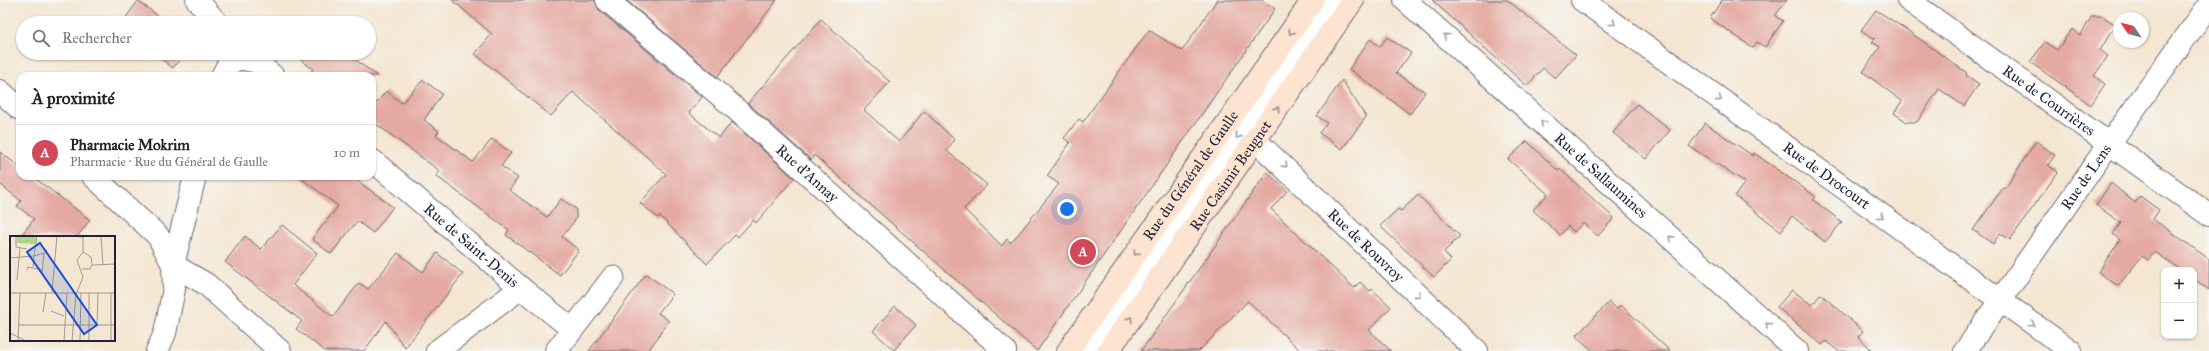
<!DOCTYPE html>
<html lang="fr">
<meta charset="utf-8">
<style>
:root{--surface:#fff;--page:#f6f6f6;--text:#222;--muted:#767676;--line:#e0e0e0;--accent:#d1495b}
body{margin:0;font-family:"IM FELL Great Primer",serif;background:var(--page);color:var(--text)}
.controls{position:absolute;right:12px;bottom:12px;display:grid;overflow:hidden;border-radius:8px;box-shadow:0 1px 3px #0004}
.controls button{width:36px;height:36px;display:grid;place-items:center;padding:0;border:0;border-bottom:1px solid var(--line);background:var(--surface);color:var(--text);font:20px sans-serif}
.compass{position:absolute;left:2113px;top:12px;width:36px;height:36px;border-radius:50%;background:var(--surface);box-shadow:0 1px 3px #0004;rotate:305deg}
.you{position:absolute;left:1067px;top:209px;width:14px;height:14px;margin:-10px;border:3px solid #fff;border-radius:50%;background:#1a73e8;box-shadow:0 0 0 6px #1a73e833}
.badge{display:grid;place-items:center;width:26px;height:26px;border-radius:50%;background:var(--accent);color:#fff;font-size:13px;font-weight:700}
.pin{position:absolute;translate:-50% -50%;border:2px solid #fff;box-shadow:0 1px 4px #0006}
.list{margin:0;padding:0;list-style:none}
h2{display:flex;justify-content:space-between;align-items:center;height:52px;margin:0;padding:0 16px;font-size:17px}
h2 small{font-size:13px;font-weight:400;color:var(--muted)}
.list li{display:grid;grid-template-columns:26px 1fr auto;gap:12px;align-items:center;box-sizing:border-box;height:56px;padding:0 16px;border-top:1px solid var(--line)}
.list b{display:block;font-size:15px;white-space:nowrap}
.list p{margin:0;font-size:13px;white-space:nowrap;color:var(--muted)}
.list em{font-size:13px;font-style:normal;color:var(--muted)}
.icon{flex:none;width:22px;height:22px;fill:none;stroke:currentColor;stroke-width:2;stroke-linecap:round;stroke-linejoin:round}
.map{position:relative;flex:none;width:2209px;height:351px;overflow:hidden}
.search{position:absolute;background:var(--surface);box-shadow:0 1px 3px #0004;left:16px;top:16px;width:360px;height:44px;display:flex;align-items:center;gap:10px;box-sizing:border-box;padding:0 14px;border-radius:22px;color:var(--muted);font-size:15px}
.panel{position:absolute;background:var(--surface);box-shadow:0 1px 3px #0004;left:16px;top:72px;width:360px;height:108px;border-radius:12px}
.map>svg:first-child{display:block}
.building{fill:#e4aaa2}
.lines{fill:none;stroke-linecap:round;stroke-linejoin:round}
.lane-casing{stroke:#6c6770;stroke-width:18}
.street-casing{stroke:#6c6770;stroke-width:24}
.secondary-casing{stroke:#6c6770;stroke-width:24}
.lane{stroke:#fff;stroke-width:16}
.street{stroke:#fff;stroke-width:22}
.secondary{stroke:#fde4d1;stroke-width:22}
.oneway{stroke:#9c9ca7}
.oneway2{stroke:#9a8d8e}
.labels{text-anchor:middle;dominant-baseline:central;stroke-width:3;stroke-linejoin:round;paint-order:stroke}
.street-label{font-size:15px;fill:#22223b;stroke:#f6f6f2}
.inset-road{fill:none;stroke:#a09895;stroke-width:1}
.view{fill:#1d4ed8;fill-opacity:0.15;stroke:#1d4ed8;stroke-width:2}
.inset-edge{fill:none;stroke:#22223b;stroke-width:2}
</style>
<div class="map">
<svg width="2209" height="351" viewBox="0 0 2209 351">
<rect width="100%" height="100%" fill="#f6f6f2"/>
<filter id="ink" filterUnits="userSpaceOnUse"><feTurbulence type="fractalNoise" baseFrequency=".025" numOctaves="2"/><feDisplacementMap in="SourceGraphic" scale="8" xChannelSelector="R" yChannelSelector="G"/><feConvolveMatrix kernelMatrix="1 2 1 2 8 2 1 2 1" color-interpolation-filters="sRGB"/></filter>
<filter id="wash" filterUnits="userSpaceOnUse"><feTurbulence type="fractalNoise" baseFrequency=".012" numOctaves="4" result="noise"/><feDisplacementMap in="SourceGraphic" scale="16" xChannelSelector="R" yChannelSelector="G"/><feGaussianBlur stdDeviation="0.9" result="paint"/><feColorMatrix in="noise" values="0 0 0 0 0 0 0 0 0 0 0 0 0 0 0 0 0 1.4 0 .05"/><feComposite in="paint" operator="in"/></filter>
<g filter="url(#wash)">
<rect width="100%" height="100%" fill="#f4e6d1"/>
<g id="blocks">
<path class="building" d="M452,0H595L599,10L702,97L689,113L719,138L732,122L794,178L756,223L753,220L738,237L735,235L707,264L660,216L658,218L640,203L666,174L573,92L551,116L475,54L492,34Z
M626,0H777L717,77Z
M1217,0H1262L1275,9L1037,351L814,155L811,160L748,103L821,19L890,82L864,110L899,142L924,111L954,139L947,151L987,185L964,209L1002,246L1007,239L1011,243L1059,184L1047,176L1070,143L1064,138L1079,119L1083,122L1149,30L1182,51Z
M1432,0H1507L1576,55L1555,78L1543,68L1527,86Z
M1722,0H1787L1775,16L1783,21L1765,47L1757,42L1753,48L1710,18Z
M138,1L165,21L168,23H122Z
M1876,10L1907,30L1967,73L1966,75L1979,84L1964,106L1939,89L1917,122H1907L1894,113L1902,101L1863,72L1880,47L1872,42L1875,39L1861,30Z
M2092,16H2102L2116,25L2100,50L2108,56L2094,76L2105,84L2091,105L2030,62L2045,42L2057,50L2072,29L2080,36Z
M353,17L361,23H349Z
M1387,37L1411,53L1396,73L1425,92L1410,114L1349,69L1370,39L1380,47Z
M153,53H184L173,68Z
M299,53H355L352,57L377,76H308L313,69L296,56Z
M423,80L442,94L424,120L439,131L436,135L473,162L492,139L511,153L501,166L518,178L509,190L547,217L561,199L576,209V219L562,237L579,250L560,275L506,235L509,230L436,176L440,171L372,121V109L386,91L402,103Z
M1342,80L1366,117L1342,149L1319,133L1327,123L1317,116Z
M1637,104L1670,130L1646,159L1613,133Z
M1705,123L1753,156L1754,153L1816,197L1813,200L1842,222L1825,242L1792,216L1781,231L1735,196L1745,182L1689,146Z
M1527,141L1558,171L1560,169L1614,218L1598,236L1583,223L1574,232L1568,226L1560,235L1533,210L1548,194L1508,159Z
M2036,141L2055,155L2048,165L2058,172L2010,240L2000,233L1993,244L1973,230L2003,188L2005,189Z
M0,152L20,167V176H32L90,220L77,237H20L34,219L17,206L21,201L0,184Z
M1267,172L1287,191L1271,209L1354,288L1360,282L1370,291L1372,289L1391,307L1369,330L1391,351H1301L1248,301L1199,351H1141Z
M298,176H351L393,207L373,233L357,221L331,254L312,239L338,206Z
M2111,183L2135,203L2140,196L2159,210L2153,219L2209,259V290L2194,279V270H2181L2155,252L2148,260L2142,256L2118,286L2098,272L2120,240L2113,234L2121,223L2096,205Z
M1418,195L1460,236L1444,252L1451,260L1434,277L1380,226L1398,209L1401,211Z
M282,225L317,253L293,285L333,317L359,283L368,289L398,253L423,272L437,253L463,274L405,348L386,321L364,351H325L296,329L302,321L225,262L245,236L261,249Z
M646,274L673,294L658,313L669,321L648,351H589Z
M1792,290L1812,305L1821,294L1863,331L1858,337L1873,351H1838L1826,341L1822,345L1777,307Z
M1609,302L1617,309L1621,305L1670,351H1593L1576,336Z
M895,306L916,325L894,350L873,331Z"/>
</g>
</g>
<g filter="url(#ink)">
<use href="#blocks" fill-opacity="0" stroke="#6c6770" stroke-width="1"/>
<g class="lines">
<g class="lane-casing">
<path id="lane" d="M1089,351L1332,0"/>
</g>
<g class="street-casing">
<g id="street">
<path d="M197,0L217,23"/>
<path id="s1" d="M607,0L729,103L1005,351"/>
<path id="s2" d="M1405,0L1797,351"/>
<path id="s3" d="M1582,0L2071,351"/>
<path id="s4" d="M1908,0L2209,215"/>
<path d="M236,53L239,58L257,62L273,76"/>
<path d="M222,76L228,65L239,58"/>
<path d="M0,91L20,109"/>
<path id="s5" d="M1255,140L1477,351"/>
<path id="s6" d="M372,160L521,288L572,329"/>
<path d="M93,176L158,236L173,265L174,289L165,333L157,351"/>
<path d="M195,176L173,265L206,284L280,351"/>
<path d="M437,351L521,288"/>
<path d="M556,351L613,277"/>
<path id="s7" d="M1965,351L2109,144L2209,5"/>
</g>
</g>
<g class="secondary-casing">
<g id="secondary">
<path id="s8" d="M1068,351L1313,0"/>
<path id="s9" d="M1108,351L1353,0"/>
</g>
</g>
<use href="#lane" class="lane"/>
<use href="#street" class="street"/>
<use href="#secondary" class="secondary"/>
</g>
<defs><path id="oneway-chevron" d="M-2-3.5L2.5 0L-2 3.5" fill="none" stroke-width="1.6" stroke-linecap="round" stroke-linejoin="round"/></defs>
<g class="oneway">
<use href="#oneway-chevron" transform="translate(1613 23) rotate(36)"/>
<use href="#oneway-chevron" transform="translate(1446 36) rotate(-138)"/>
<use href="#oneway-chevron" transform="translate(1719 99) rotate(36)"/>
<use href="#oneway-chevron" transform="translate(1543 123) rotate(-138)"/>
<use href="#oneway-chevron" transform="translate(1238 136) rotate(125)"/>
<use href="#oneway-chevron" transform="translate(1285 165) rotate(44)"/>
<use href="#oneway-chevron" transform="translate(1881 216) rotate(36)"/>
<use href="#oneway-chevron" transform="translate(1671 238) rotate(-138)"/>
<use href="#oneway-chevron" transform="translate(1418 295) rotate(44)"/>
<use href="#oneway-chevron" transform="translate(2032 324) rotate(35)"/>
<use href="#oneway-chevron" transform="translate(1768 325) rotate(-138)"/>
</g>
<g class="oneway2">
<use href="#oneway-chevron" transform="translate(1291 32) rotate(125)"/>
<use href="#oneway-chevron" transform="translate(1277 109) rotate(-55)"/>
<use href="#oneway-chevron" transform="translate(1136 253) rotate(125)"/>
<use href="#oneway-chevron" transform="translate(1130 319) rotate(-55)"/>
</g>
</g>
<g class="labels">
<g class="street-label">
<text stroke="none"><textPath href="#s4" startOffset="173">Rue de Courrières</textPath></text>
<text stroke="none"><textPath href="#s1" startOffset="265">Rue d'Annay</textPath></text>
<text stroke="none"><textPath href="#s9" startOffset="214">Rue Casimir Beugnet</textPath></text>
<text stroke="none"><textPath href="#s8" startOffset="214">Rue du Général de Gaulle</textPath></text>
<text stroke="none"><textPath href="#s2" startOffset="263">Rue de Sallaumines</textPath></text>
<text stroke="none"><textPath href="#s3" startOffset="301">Rue de Drocourt</textPath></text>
<text stroke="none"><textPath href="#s7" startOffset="212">Rue de Lens</textPath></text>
<text stroke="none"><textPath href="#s6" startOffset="131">Rue de Saint-Denis</textPath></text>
<text stroke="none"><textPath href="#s5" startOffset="153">Rue de Rouvroy</textPath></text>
</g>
</g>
<g transform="translate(10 236)">
<rect width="105" height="105" fill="#f4e6d1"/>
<path d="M7,0H26L25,8L7,7Z" fill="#aed680"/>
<path class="inset-road" d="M6,0V11L17,13M58,0L73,1M91,0L93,29M0,22L24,20L27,0M82,29L105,28M23,31L24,20L34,17M72,33H80L82,29L81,21L73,16M17,34L18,31L32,34M32,37L34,17L37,14M7,44L10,12M42,56L47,0M67,56L73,41L67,24L73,16V0M0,57H105M101,57V105M41,75L54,80M33,76L36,57M9,89H105M87,89L88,57M0,97L16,105M8,105L10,57M54,105L57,57M62,105L66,57M70,105L71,57M79,105V57"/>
<path class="view" d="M30,7L87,89L74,98L17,16Z"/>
<rect width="105" height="105" class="inset-edge"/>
</g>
</svg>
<div class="controls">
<button>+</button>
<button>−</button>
</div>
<svg class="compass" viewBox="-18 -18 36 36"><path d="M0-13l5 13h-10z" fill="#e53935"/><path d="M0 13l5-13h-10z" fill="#767676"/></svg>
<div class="you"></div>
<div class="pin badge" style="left:1083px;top:252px">A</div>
<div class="search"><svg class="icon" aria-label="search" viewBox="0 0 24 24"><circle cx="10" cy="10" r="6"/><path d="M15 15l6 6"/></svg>Rechercher</div>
<section class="panel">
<h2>À proximité<small></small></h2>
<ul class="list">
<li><span class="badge">A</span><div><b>Pharmacie Mokrim</b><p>Pharmacie · Rue du Général de Gaulle</p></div><em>10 m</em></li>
</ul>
</section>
</div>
